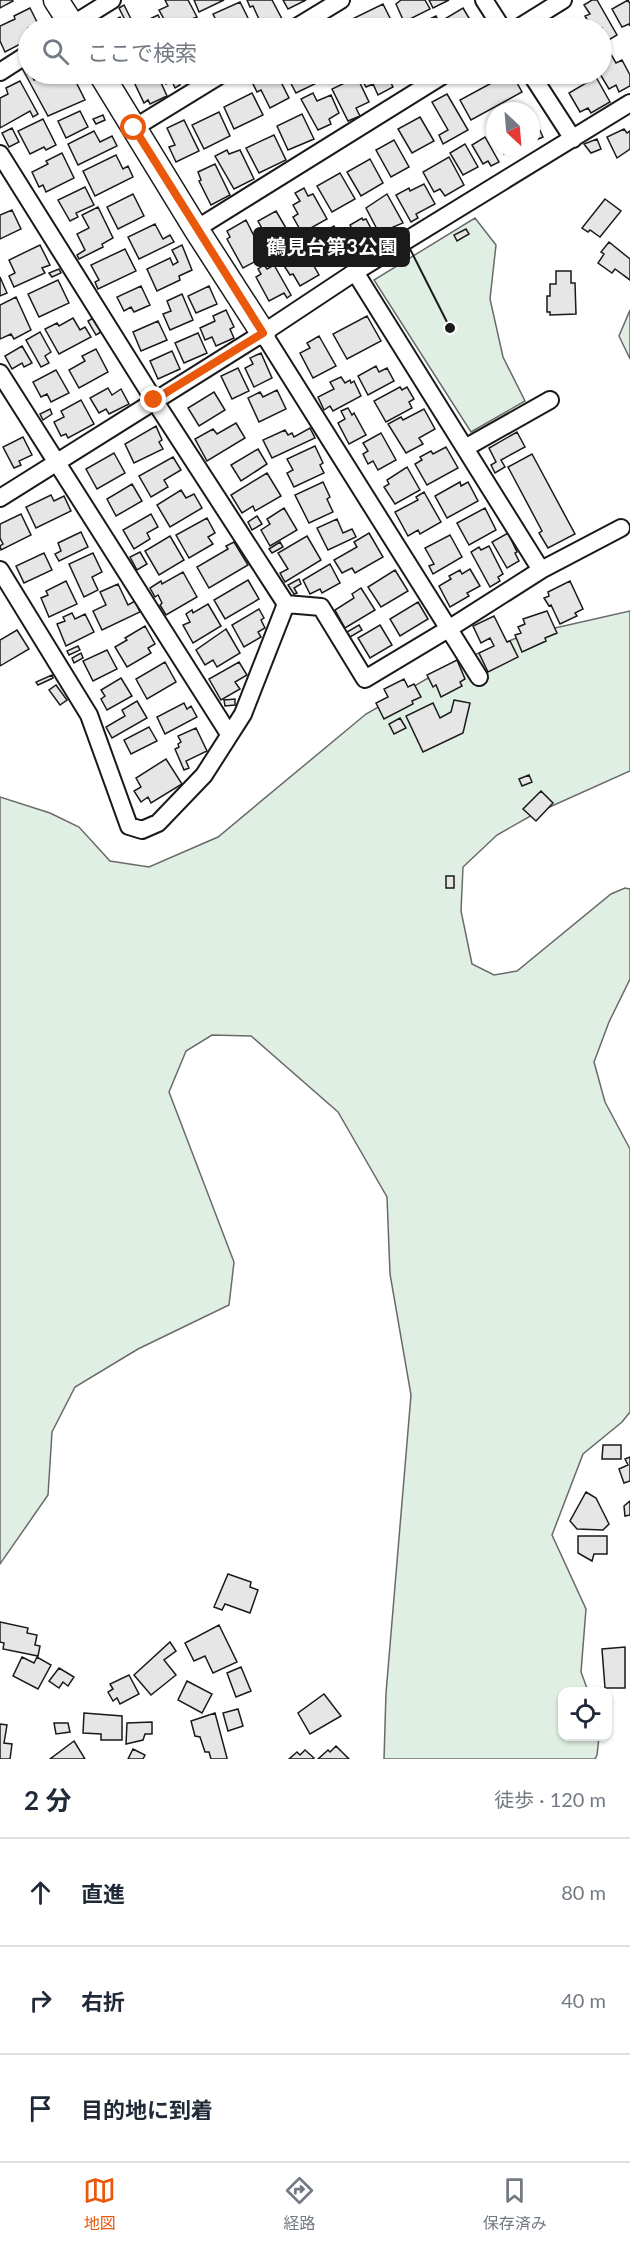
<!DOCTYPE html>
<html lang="ja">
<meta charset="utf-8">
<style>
:root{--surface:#fff;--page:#f6f6f7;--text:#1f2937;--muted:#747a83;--line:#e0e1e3;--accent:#ea580c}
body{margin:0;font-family:Lato,"Noto Sans JP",sans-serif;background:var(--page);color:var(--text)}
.controls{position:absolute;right:18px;bottom:18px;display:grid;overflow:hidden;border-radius:12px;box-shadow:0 2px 4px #0004}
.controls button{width:54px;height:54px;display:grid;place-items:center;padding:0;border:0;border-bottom:2px solid var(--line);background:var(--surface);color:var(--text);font:30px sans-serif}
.compass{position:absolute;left:486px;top:102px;width:54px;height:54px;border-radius:50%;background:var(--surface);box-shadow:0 2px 4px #0004;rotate:154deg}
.stop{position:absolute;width:18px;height:18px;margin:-14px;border:4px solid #ea580c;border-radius:50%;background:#fff}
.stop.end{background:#ea580c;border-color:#fff;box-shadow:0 2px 6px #0008}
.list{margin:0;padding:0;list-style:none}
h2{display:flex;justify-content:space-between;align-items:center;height:78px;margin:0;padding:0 24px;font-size:26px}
h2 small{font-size:20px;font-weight:400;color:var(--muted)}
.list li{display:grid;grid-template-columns:39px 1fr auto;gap:18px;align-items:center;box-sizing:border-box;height:108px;padding:0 24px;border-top:2px solid var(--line)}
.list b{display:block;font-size:22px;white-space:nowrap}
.list em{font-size:20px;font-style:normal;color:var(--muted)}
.icon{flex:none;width:33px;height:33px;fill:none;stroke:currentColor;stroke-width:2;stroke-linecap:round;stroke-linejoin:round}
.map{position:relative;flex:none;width:630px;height:1759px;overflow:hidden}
.search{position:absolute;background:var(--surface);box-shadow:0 2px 4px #0004;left:18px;right:18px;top:18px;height:66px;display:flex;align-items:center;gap:15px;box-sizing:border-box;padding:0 21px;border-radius:33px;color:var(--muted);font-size:22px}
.sheet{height:402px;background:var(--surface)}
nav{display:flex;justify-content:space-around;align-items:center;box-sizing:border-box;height:84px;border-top:2px solid var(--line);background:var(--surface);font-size:16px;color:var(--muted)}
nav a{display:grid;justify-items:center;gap:3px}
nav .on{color:var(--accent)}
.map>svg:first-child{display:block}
.green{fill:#e0efe3;stroke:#6a6a6a;stroke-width:1.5}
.building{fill:#e6e6e6;stroke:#1a1a1a;stroke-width:1.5}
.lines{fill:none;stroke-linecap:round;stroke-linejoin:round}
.street-casing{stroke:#1a1a1a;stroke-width:20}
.secondary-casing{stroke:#1a1a1a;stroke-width:27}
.street{stroke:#fff;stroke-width:16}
.secondary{stroke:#fff;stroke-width:24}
.route{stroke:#ea580c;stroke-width:8}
.leader{fill:none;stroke:#1a1a1a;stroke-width:2}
.callout-dot{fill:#1a1a1a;stroke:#fff;stroke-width:2}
.callout{fill:#1a1a1a;stroke:#1a1a1a;stroke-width:2}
.callout-label{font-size:20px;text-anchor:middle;font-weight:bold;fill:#fff}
</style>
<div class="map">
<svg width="630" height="1759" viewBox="0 0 630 1759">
<rect width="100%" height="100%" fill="#fff"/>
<path class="green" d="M475,218L496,245L490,299L503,357L525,401L471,432L374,280Z
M630,310V359L619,336Z
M630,611V771L534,814L497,835L463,867L461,911L472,964L494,975L517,971L611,894L625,888L630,889V979L609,1022L594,1062L605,1102L630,1149V1412L622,1422L583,1454L552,1535L586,1609L581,1672L588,1691L562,1692V1736L599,1737L597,1755L595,1759H384L386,1693L411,1395L390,1274L387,1197L338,1112L251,1036L212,1035L186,1051L169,1092L234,1262L229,1305L138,1349L75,1387L52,1432L48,1495L0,1564V797L50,813L79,827L110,861L149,867L218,837L366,714L454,663L524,635Z"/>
<path class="building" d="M0,0H12L13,1L0,8Z
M165,0H188L197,17L169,28L159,10L168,6Z
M194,0H224L199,12Z
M247,0H272L282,19L263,28L253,6L250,7Z
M283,0H306L288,9Z
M401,0H425L430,9L404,22L396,4Z
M429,0H449L433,8Z
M592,0H597L617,35L602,44V28H592L585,16L590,14L584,5Z
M628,0L630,4V26L629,24L622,27L612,9Z
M240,2L253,28H220L213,14Z
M383,4L395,28H347L344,23Z
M124,5L132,21L127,24L119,8Z
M30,8L40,28H28V36L26,37L28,40L5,52L0,41V26L15,19L14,16Z
M463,8L475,28H448L443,20Z
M158,15L165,28H139L137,25Z
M436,16L442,28H427L423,22Z
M120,17L125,28H107L105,25Z
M609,51L616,63L622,60L630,75V86L619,92L616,85L609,89L600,74L602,55Z
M28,68V74H31L34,80L44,76L45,79L57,74H72L85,100L48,116L23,70Z
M146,74H157L167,96L150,104L148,100L144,103L134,82L147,76Z
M161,74H179L182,79L178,81L180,85L175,88L172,81L166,84Z
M261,74H277L289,98L270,108L261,90L257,92L253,84L264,79Z
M286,74H320L323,80L296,93Z
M359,74H393L388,77L393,87L378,95L373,84L366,87Z
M396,74H418L400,82Z
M508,74H512L522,92L471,120L460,100Z
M357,77L369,102L356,108L360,116L348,121L332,89Z
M596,77L610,102L591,113L588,108L580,112L569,93Z
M20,81L38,114L33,117L30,111L0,128V98L8,94L6,88Z
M252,93L263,115L234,129L224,107Z
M313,93L317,101L331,95L339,113L329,119L331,124L318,130L301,99Z
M447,94L468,130L443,144L439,135L448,130L432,102Z
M80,111L88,127L66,138L58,121Z
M219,112L230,136L204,149L192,125Z
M302,114L314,139L288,150L277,126Z
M103,115L105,120L96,124L93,119Z
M533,115L543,137L531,142V116Z
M420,117L434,141L412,153L398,129Z
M43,119L56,145L46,150L44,147L30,154L18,131Z
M184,120L199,151L176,162L169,147L175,145L167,128Z
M12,128L19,142L9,147L2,133Z
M624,129L627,133L630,131V149L617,158L607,137Z
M94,131L100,142L112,136L117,146L78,165L68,144Z
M274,135L286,160L259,173L246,148Z
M485,137L499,162L491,166L488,161L483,164L472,145Z
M597,139L601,149L591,153L584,144Z
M394,140L409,167L391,177L376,150Z
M465,144L478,167L463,175L450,153Z
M501,147H520L504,154Z
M227,150L229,154L240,150L254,179L234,189L215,156Z
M62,153L74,178L46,192L43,185L39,187L32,172L48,164L46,161Z
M116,155L123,169L128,166L133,177L95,196L83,171Z
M449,157L464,185L445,196L440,189L434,192L423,172Z
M370,159L383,183L361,196L347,172Z
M215,164L230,195L211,205L199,181L201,180L198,172Z
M340,173L355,199L332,212L317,186Z
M424,184L435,204L416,214L418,218L411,222L396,195L409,188L410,191Z
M85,187L94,205L76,213L78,217L70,221L58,200Z
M304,188L308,196L313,194L327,219L302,233L293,217L298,214L293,205L300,201L295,193Z
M133,194L144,216L118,229L107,207Z
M387,194L403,223L379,233L366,208Z
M605,199L621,211L600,237L590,230L588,232L582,228Z
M98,207L113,238L102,244L103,247L79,259L77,255L85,250L77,234L89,228L82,215Z
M12,210L21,229L0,239V215Z
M276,211L293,240L274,250L258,221Z
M362,218L363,220L366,219L376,238L372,240L374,245L357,254L344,231L351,227L350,225Z
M246,220L262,252L267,249L269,254L243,268L227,239L230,237L227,231Z
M155,224L163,239L170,235L174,242L139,259L128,237Z
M334,226L349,252L340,258L342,261L335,265L330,256L320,262L308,241Z
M466,229L469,234L457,241L454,235Z
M609,242L630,259V280L615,269L612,273L598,263L604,254L601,252Z
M40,245L50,265L42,268L45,273L14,287L9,276L15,273L9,260Z
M182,245L192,270L179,276L180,280L157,291L147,269L170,258L173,265L178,262L172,250Z
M304,248L319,275L300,286L293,274L290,275L281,261Z
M125,249L136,271L98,289L95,282L99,280L91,265Z
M264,265L267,269L274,265L291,295L287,298L284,293L269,301L256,277L261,274L258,269Z
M59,269L61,273L52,277L49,273Z
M556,271H571V283H575L576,314L550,315V312H547V296H550V284H556Z
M0,277L7,293L0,296Z
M58,280L69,303L39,317L28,294Z
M141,286L150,305L134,312L131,307L124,311L117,297Z
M209,286L217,304L196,313L188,296Z
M182,294L193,320L170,330L163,314L171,311L167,301Z
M16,297L31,330L14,339L11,334L0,339V305Z
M226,310L234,327L230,329L234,338L216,346L212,337L205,340L200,328L215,321L213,316Z
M367,316L381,341L347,359L333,334Z
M73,318L80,330L85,327L91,337L59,354L45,329L57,323L59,326Z
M93,318L101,332L96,335L88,321Z
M158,321L167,340L141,351L133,332Z
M40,332L51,352L45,356L49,363L41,367L26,340Z
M198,333L207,353L184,363L175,343Z
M319,336L336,366L313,378L300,353L310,348L307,343Z
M22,346L32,363L24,367L22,363L12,369L5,356Z
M96,349L108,372L79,388L69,370L85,361L82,356Z
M172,351L180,369L158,379L150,361Z
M261,353L272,378L254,387L245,368L253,364L250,358Z
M376,366L379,372L387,368L394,381L368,395L358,376Z
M238,368L249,391L232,399L221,376Z
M56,370L69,393L51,402L47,394L41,397L33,382Z
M341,377L345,383L350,380L351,383L354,381L361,396L333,411L330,406L324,410L318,397L334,389L330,382Z
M400,387L402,390L407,387L414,399L409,402L412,408L386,422L374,401Z
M108,388L112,395L121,389L129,404L109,414L106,409L99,413L90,398Z
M277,390L286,409L259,422L248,398L260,392L263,397Z
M214,392L225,410L199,426L188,408Z
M81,400L94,424L68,438L66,434L61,436L54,422L64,417L61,411Z
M348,408L352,415L354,413L366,435L349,444L338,423L345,419L341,411Z
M50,409L52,414L43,420L40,414Z
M424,409L435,429L419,438L423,444L406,453L388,424L401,417L403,420Z
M236,423L245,438L207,461L195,439L213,429L217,434Z
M156,426L162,440L159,442L163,449L134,463L125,444Z
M310,428L315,438L272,458L263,440L285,430L288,435L292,433L294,437Z
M517,432L525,447L501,460L505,467L495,473L491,465L496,462L489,448Z
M381,433L396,460L378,470L373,461L368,464L363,454L368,451L363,443Z
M23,437L32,455L19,461L21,465L14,468L3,447Z
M315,446L323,463L320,465L324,473L294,487L287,473L293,470L287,459Z
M446,447L458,468L427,485L415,464L422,460L420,457L431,451L433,454Z
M258,449L267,464L241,481L231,465Z
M114,453L125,473L97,489L86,469Z
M532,454L575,534L548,548L539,533L542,531L508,467Z
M173,457L181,470L164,480L168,487L151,497L139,476Z
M407,467L420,490L395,504L384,487L389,484L387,480Z
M267,473L281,496L255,511L253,506L242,513L231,495Z
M323,482L330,497L327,499L333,512L309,523L295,495Z
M460,482L461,486L468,482L478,501L447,518L435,496Z
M132,484L142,501L116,516L107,499Z
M181,490L186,498L194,494L202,508L170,527L157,505Z
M424,492L441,522L420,534L418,530L408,536L395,512L418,500L416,497Z
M51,495L54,501L64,496L71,511L36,528L26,507Z
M284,508L297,530L270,546L261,530L270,524L267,519Z
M485,508L496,530L469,545L457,523Z
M21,514L31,535L1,550L0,546L3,544L0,538V524Z
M151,514L158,527L147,533L150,539L134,549L123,530Z
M257,516L262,524L252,530L248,522Z
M207,518L215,533L208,537L213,544L189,558L176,535Z
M337,519L343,533L352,529L356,537L328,550L317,528Z
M81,532L88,547L59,561L55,554L61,551L58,543Z
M369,533L383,557L355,573L352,568L342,573L334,560L357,547L354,542Z
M508,533L517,552L515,553L519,561L507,568L492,542Z
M450,535L462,557L433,574L429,566L434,564L425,548Z
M170,536L184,560L159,575L145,551Z
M307,536L321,560L285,582L280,573L288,569L278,553Z
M234,542L248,565L209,588L197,567L228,549L226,546Z
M280,542L283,547L272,553L269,549Z
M489,546L503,574L498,577L500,581L490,587L471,552L479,547L481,550Z
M140,552L147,564L137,570L130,557Z
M44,553L52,570L24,583L16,566Z
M93,553L102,572L92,577L98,590L84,597L69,564Z
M330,564L340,583L322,593L320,589L310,594L303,580Z
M470,569L480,586L467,593L469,596L450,607L439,586L451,579L449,576L460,570L462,574Z
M395,570L408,591L381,607L368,587Z
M183,572L197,597L166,615L160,605L162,603L158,595L155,597L150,588L161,581L162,584Z
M299,579L301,584L294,588L297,593L294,594L288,585Z
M248,580L259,599L225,619L214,600Z
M66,581L77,604L49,617L41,598L48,595L46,591Z
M570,581L583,609L575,613L577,616L560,624L551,605L549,606L544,598L549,596L548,592Z
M118,584L128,605L135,601L140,612L102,630L93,611L106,605L100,592Z
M361,588L375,610L345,628L335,610L354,598L352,594Z
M418,602L428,619L400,636L390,619Z
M208,604L221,626L193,643L183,625L190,622L186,614L192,610L193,613Z
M259,609L264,618L261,620L265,628L258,632L261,637L244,647L232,625Z
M547,611L557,633L545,638L546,641L522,652L515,635L521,633L518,627L525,624L523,619Z
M72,613L75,619L85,614L94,632L66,646L57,624L65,621L63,617Z
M494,616L507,642L510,641L518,657L488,672L479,653L494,646L490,638L481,643L473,626Z
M359,625L362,630L350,637L347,632Z
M380,625L392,645L370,658L358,638Z
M145,626L155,644L148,648L151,653L127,667L115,647L127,640L125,638Z
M226,629L240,653L217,667L213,660L205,665L196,650Z
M17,630L29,649L0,666V640Z
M78,646L80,650L69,655L67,651Z
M107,650L117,669L93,681L83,661Z
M81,653L83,658L74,663L72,658Z
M457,660L465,679L460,682L462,686L441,697L436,685L433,687L427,675Z
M165,662L176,682L147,699L136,679Z
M239,662L247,675L235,682L240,689L221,700L209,679Z
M52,675L53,678L38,685L36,682Z
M121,678L132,696L107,710L101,699L105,696L101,690Z
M404,679L408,687L414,684L421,697L412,701L413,704L384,719L376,703L388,697L384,689Z
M56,685L67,700L60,705L49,690Z
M235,699V705L225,706L224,700Z
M454,700L470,703L463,733L423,752L406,716L433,703L440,718L451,712Z
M137,701L147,718L112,738L106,727L125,716L122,710Z
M184,703L187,709L191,706L197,717L165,734L157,717Z
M400,718L406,728L394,734L389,724Z
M149,727L157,741L131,754L124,740Z
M196,728L207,751L186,761L189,768L184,770L175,749L179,747L178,744L181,742L178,736Z
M166,759L182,784L151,803L148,797L141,802L134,791L141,787L136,778Z
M529,775L532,782L522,786L519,779Z
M541,791L553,803L536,821L523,809Z
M446,876H454V888H446Z
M603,1445H621V1459H602Z
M630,1457V1481L624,1483L619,1469L628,1465L625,1459Z
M586,1492L596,1498L609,1524L603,1530L577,1529L570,1521Z
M630,1501V1515L625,1516L624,1506Z
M578,1536H607V1554H594L592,1561L578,1553Z
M228,1574L251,1582L250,1587L258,1590L250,1613L225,1604L222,1610L214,1607Z
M0,1622L28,1628L27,1633L37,1635L35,1645L40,1646L38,1656L3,1649L4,1643L0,1642Z
M219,1625L237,1662L213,1673L205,1656L194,1661L185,1643Z
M170,1642L176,1651L164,1660L176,1675L151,1695L134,1675Z
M625,1647V1688H605L602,1649Z
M22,1657L34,1663L37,1657L51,1665L38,1689L13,1676Z
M241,1667L251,1691L236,1697L227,1673Z
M59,1668L74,1677L68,1686L63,1682L59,1688L49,1681Z
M129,1675L139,1694L120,1704L117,1698L113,1701L108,1692L113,1689L110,1684Z
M187,1681L212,1694L202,1713L178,1700Z
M324,1694L341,1716L310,1734L298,1713Z
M238,1709L243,1726L228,1731L223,1713Z
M84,1713L122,1716V1740H101V1734L83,1733Z
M215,1713L227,1758V1759H211L209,1752H205L200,1737L195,1736L191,1721Z
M152,1722V1734H145L143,1740L126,1744L127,1723Z
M54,1723H68L70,1732L56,1734Z
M0,1724L7,1725L4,1743L12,1744L10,1759H0Z
M74,1741L85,1759H50Z
M336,1746L349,1759H318L328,1750L330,1752Z
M133,1749L145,1755L143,1759H128Z
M305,1750L314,1758L312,1759H289L297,1752L300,1755Z"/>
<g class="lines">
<g class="street-casing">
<path id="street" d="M484,0L502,28
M67,28L112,0
M295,28L341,0
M518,28L563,0
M0,72L28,54
M531,74L573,139
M134,128L222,74
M0,154L154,400L286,604
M196,229L445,74
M263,333L479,677
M0,373L229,734
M465,448L550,400
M0,498L263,333L355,272L630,103
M0,570L89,715L129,826L142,830L158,823L204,775L243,714L286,604
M541,570L621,528
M286,604L321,607L365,679L450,628L541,570L355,272"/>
</g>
<g class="secondary-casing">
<path id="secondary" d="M56,0L74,28
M101,74L196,229L263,333"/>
</g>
<use href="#street" class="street"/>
<use href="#secondary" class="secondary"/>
</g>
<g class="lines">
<path class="route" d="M134,128L263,333L154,400"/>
</g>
<path class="leader" d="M450 328L409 247"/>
<circle class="callout-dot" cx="450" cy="328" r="6"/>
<rect class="callout" x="254" y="228" width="155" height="38" rx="6"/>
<g class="callout-label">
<text x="332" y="254">鶴見台第3公園</text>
</g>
</svg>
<div class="controls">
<button><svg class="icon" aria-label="locate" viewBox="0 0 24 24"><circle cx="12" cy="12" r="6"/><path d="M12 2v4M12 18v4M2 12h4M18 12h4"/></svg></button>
</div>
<svg class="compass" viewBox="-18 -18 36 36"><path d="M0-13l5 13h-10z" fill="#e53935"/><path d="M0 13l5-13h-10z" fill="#747a83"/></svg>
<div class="stop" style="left:134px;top:128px"></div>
<div class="stop end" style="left:154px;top:400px"></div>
<div class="search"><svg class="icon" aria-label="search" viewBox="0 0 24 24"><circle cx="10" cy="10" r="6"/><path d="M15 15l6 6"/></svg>ここで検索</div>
</div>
<section class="sheet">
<h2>2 分<small>徒歩 · 120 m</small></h2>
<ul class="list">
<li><svg class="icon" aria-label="ahead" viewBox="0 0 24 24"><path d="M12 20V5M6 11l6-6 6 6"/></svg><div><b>直進</b></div><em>80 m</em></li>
<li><svg class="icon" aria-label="right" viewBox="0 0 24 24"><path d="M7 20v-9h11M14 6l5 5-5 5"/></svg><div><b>右折</b></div><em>40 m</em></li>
<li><svg class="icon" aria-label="arrive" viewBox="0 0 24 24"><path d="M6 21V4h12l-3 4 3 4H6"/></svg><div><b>目的地に到着</b></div></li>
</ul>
</section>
<nav>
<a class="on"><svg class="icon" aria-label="map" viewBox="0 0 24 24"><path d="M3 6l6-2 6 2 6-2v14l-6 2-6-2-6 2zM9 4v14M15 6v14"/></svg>地図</a>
<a><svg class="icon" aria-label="directions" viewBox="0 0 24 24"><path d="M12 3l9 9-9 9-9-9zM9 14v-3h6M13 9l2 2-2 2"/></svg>経路</a>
<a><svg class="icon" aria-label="saved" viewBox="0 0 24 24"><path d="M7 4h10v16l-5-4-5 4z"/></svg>保存済み</a>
</nav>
